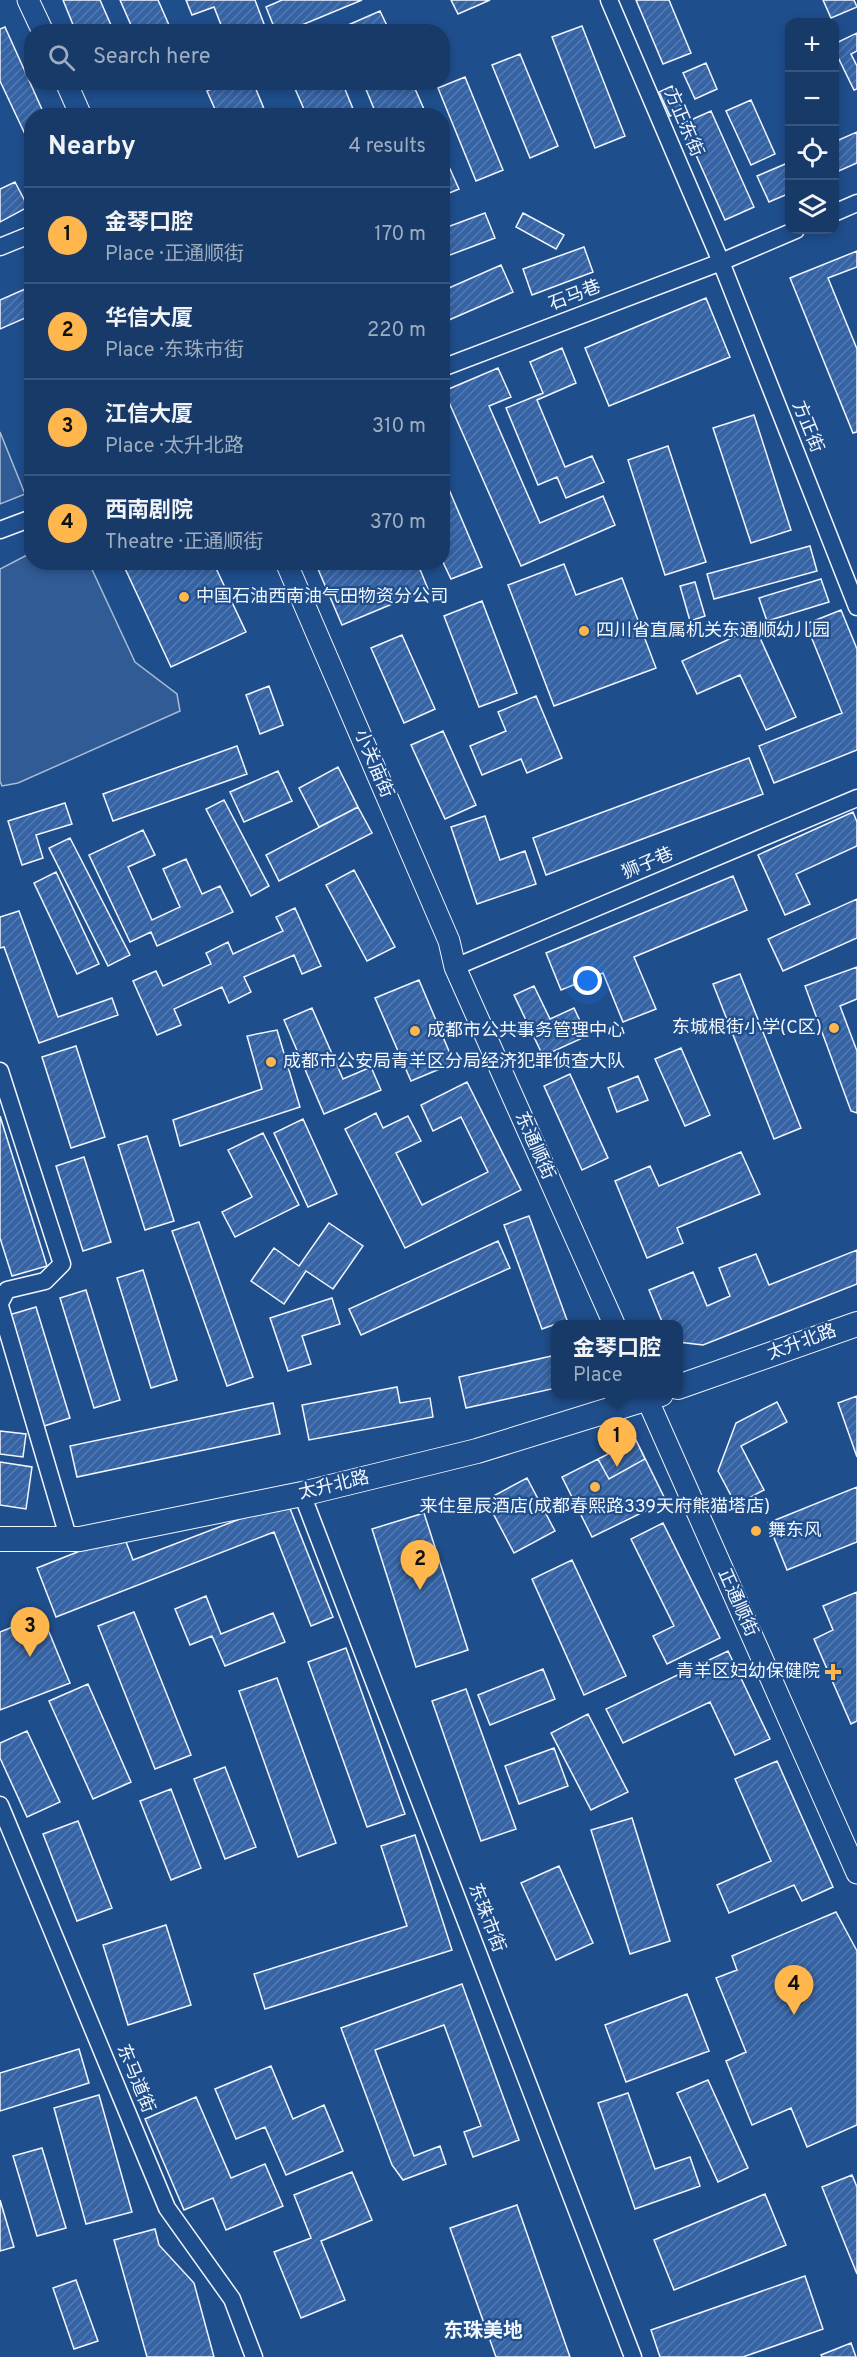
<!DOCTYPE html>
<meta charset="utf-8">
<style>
:root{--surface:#173a69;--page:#244571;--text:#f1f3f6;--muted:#9eadc0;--line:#36547d;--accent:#ffb74d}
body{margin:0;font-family:Overpass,"Noto Sans SC",sans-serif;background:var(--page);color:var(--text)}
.controls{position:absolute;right:18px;top:18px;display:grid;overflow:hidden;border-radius:12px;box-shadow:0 3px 9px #0003}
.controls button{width:54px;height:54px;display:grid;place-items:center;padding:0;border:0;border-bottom:2px solid var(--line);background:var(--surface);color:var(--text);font:30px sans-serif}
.you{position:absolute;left:588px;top:981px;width:21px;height:21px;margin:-15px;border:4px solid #fff;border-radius:50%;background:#1a73e8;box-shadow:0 0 0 9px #1a73e833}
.badge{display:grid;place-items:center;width:39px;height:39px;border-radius:50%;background:var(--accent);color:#111;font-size:20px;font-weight:700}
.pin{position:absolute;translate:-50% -50px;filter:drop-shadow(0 2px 3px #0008)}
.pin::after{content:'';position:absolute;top:32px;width:21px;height:18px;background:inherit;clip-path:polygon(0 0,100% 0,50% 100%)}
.popup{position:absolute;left:551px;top:1320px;width:132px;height:78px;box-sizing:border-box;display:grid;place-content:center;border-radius:12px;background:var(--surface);filter:drop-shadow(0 2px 4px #0005);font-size:20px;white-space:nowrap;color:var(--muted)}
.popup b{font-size:22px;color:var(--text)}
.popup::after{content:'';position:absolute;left:50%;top:100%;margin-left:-12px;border:12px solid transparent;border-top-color:var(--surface)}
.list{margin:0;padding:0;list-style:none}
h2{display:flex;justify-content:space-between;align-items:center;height:78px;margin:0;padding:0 24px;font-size:26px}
h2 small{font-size:20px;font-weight:400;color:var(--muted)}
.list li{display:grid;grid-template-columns:39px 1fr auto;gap:18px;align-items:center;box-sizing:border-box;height:96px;padding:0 24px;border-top:2px solid var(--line)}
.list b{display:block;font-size:22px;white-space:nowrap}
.list p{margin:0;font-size:20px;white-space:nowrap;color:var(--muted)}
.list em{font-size:20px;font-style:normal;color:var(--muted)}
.icon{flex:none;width:33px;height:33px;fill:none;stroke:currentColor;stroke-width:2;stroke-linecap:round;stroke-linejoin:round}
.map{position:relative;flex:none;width:857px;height:2357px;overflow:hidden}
.search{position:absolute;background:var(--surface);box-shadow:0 3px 9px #0003;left:24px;top:24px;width:426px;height:66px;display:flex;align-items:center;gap:15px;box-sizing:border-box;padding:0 21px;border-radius:24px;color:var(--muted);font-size:22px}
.panel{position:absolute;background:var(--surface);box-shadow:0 3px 9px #0003;left:24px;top:108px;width:426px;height:462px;border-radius:24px}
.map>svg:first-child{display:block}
.pitch{fill:#305b95;stroke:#a8bbd7;stroke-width:1.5}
.building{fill:url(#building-hatch);stroke:#f2f6ff;stroke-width:1.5}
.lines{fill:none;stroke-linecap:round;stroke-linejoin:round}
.minor-casing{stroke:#f2f6ff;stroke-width:19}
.tertiary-casing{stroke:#f2f6ff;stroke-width:23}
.secondary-casing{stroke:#f2f6ff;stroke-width:26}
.minor{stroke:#1f4e8c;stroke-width:16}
.tertiary{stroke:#1f4e8c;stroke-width:21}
.secondary{stroke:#1f4e8c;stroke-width:24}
.poi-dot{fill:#ffb74d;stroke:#1f4e8c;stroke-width:2}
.labels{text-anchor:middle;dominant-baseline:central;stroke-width:4.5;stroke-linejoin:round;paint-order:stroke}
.street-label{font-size:18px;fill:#f2f6ff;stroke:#1f4e8c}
.poi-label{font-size:18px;fill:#f2f6ff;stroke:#1f4e8c;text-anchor:start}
.neighbourhood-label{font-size:20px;font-weight:bold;fill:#f2f6ff;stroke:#1f4e8c}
</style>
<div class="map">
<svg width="857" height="2357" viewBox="0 0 857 2357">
<defs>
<pattern id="building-hatch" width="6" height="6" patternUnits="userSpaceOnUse" patternTransform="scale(1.5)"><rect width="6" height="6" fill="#3563a3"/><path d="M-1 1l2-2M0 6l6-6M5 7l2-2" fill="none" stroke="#537ab1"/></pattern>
</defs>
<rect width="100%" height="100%" fill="#1f4e8c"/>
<path class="pitch" d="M0,432L25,494L0,504Z
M31,553L32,562L89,563L135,662L177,694L180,711L18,783L2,786L0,781V569Z"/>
<path class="building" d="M63,0H100L114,32H76Z
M120,0H158L169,25L152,32H134Z
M186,0H255L267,32H220L223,30L214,7L192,15Z
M282,0H362L285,32H276L266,7Z
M451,0H490L458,14Z
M636,0H669L691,53L663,64Z
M823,0H854L857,7L831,18Z
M380,11L390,32H340L339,29Z
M582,26L625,136L595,148L552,37Z
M5,27L45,116H32V149L0,81V29Z
M857,33V51L851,54L857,66V89L854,90L834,49V44Z
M520,54L558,146L530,158L492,65Z
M706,63L717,89L695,99L683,73Z
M465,77L503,170L476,181L438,88Z
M226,82H253L267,116H218L207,91Z
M292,82H342L356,116H307Z
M363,82H412L427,116H377Z
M672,86L683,111L670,116L659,92Z
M751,100L775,154L751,165L726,111Z
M711,111L754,207L725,220L682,124Z
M857,132V163L834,173V142Z
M442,151L459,189L442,196Z
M790,162V193L769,202L757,176Z
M15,182L28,207L0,222V189Z
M485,213L495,238L442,258V229Z
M523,213L564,235L556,249L516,227Z
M584,247L593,272L532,295L523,269Z
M857,251V267L828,278L857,349V432L853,433L790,278Z
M501,265L513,292L442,323V291Z
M32,286V315L0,329V300Z
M706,298L730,357L609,406L585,348Z
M562,348L576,383L537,400L565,467L592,456L604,482L566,498L557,477L538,485L506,408L543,393L530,362Z
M498,368L511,397L489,406L540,523L603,496L615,525L521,566L444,391Z
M754,415L791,530L751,543L713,428Z
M668,446L706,562L665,575L628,460Z
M442,473L482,567L451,579L442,560Z
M810,546L817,571L714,599L707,574Z
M122,562H213L246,632L171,667Z
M315,562H366L368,569L384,562H417L428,589L342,625Z
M564,564L576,595L622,578L656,668L554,706L508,585Z
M821,579L829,602L767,621L759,598Z
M695,582L705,616L690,621L680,586Z
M482,601L517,693L479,707L444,616Z
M841,610L857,649V750L774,783L759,746L842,713L806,624Z
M755,627L796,717L766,730L740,675L697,694L682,661Z
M402,635L435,709L404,723L371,648Z
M269,686L283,725L260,734L246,695Z
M536,696L562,758L527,773L521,759L482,775L470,746L506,731L498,712Z
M443,731L476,805L445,819L411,745Z
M237,746L247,774L113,821L103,794Z
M749,758L763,794L546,875L533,838Z
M338,767L358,807L319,827L299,788Z
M278,771L292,801L244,822L230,792Z
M224,800L269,886L251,896L206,809Z
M65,803L72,824L36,835L43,858L22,865L8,821Z
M358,807L372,833L279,881L266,855Z
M853,812L857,822V846L796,874L810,904L785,915L758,855Z
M485,816L500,860L525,851L536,884L477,904L451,827Z
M143,830L155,855L128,867L152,920L180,907L163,869L186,859L202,894L220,886L233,912L157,946L151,932L130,942L89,855Z
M70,838L130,955L108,966L49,848Z
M354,870L395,947L367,961L326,885Z
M56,872L99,964L77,974L34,883Z
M733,876L747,910L634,957L656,1009L623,1022L603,973L561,990L546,953Z
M857,899V938L783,971L768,939Z
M295,908L321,966L302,974L294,955L244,977L251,992L229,1003L222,987L174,1009L181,1025L157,1035L133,981L156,971L163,986L211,964L206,953L228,942L233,954L283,931L276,917Z
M19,911L58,1017L112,998L118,1015L39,1043L4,947L0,948V917Z
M857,967V999L840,1006L857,1051V1113L851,1111L805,986Z
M740,974L801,1128L774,1139L713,984Z
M419,980L454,1063L411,1081L375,998Z
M534,986L550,1019L574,1008L587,1036L543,1056L514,995Z
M312,1008L343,1079L371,1067L381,1090L324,1114L284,1020Z
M277,1030L300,1107L180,1146L173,1120L262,1089L247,1036Z
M76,1046L105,1137L71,1148L42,1057Z
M681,1048L710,1115L685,1126L655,1059Z
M570,1074L608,1158L582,1170L544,1086Z
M638,1076L648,1100L617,1112L608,1088Z
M467,1082L521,1190L405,1248L345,1129L376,1113L383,1128L408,1116L421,1141L396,1153L422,1205L488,1172L461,1117L433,1131L421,1105Z
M0,1116L47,1266L12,1276L0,1238Z
M303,1119L337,1194L308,1207L274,1133Z
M263,1133L299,1205L235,1237L222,1212L252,1197L228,1150Z
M147,1136L174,1221L145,1230L118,1145Z
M741,1152L760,1194L677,1228L683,1243L647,1258L615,1181L650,1166L659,1186Z
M84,1157L111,1242L83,1251L56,1166Z
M529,1216L567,1320L542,1329L504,1225Z
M199,1222L253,1377L227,1386L172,1231Z
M329,1223L363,1246L333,1289L306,1271L284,1304L251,1281L274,1248L299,1266Z
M498,1241L510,1268L361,1335L349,1309Z
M857,1250V1284L703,1345L678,1342V1324H663L649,1290L693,1272L707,1306L730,1296L719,1268L756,1254L769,1285Z
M143,1270L177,1380L151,1388L117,1278Z
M86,1290L120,1400L94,1408L60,1298Z
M332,1298L340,1324L302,1336L311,1364L288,1371L270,1318Z
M36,1307L70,1418L44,1426L9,1315Z
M556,1355V1388L466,1408L459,1377Z
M397,1387L400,1403L430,1398L433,1417L309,1440L302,1405Z
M857,1396V1457L838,1403Z
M777,1402L787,1422L741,1446L764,1490L736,1505L718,1471L736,1423Z
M273,1403L280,1434L77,1477L70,1446Z
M0,1431L26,1434L23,1457L0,1454Z
M636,1440L666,1501L592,1537L562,1477Z
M636,1440L645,1459L609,1479L598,1459Z
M0,1462L32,1467L26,1509L0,1505Z
M527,1478L555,1531L514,1553L486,1500Z
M857,1487V1542L787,1570L768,1523Z
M287,1501L333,1617L311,1626L274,1532L56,1617L37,1568L123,1534L133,1560Z
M424,1513L468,1650L416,1667L372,1529Z
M663,1523L720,1638L667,1664L653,1636L674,1626L631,1539Z
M572,1560L626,1676L584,1695L532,1579Z
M857,1592V1721L851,1724L814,1639L833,1630L823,1606Z
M206,1596L221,1634L273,1613L285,1642L225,1666L212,1636L190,1645L175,1609Z
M134,1612L191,1755L155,1769L98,1626Z
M42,1615L70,1683L0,1710V1632Z
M346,1648L405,1814L367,1827L308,1662Z
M728,1651L770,1739L735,1755L710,1702L623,1743L606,1709Z
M543,1669L555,1699L490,1725L478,1695Z
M277,1678L336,1843L298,1857L239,1691Z
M88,1684L131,1782L93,1799L49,1701Z
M466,1689L516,1829L481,1841L432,1701Z
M588,1714L628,1792L591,1810L551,1733Z
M27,1731L60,1802L27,1817L0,1758V1743Z
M554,1748L568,1786L519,1804L505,1766Z
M777,1761L833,1887L802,1901L794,1885L729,1913L717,1885L771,1861L735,1779Z
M225,1767L256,1847L225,1859L194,1779Z
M171,1789L201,1868L171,1880L140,1801Z
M632,1818L670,1941L630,1954L591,1830Z
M78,1821L112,1908L77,1921L43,1834Z
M415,1835L452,1950L265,2009L254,1974L407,1926L381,1846Z
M559,1866L593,1943L556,1960L521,1883Z
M836,1912L857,1951V2125L807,2147L791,2108L752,2125L726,2061L746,2052L716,1978L737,1970L732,1956Z
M166,1925L191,2005L128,2025L103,1945Z
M462,1984L519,2140L473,2157L464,2132L481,2126L444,2025L375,2050L414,2156L440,2146L446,2164L403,2180L392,2165L341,2028Z
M687,1994L709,2051L626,2082L605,2025Z
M79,2049L89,2083L0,2111V2073Z
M271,2066L293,2119L324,2105L343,2151L286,2175L265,2127L236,2139L215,2089Z
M708,2080L748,2168L718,2182L677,2093Z
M628,2093L655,2169L690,2157L700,2186L635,2209L598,2103Z
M99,2095L132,2212L86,2224L54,2108Z
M196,2097L231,2178L265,2164L283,2206L226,2230L213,2198L184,2210L145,2119Z
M42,2148L66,2228L37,2236L13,2156Z
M352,2172L372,2220L321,2241L345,2300L301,2318L274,2252L311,2238L294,2195Z
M852,2175L857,2187V2274L822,2187Z
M765,2194L786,2245L674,2290L654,2240Z
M0,2200L14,2247L0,2251Z
M517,2205L570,2357H496L450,2228Z
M155,2229L159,2245L194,2283L214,2357H147L114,2240Z
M805,2276L823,2329L743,2357H660L651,2330Z
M76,2280L98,2341L74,2349L53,2288Z
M851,2343L856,2357H822L821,2355Z"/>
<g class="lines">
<g class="minor-casing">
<path id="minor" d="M609,0L721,262L857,607
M834,213L857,203
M0,247L32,234
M442,368L721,262L796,230
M0,530L32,518
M455,967L857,798
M0,1071L62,1264L45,1281L7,1290L0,1303
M0,1306L69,1540
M302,1494L633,2357
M0,1805L167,2208L232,2299L254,2357"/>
</g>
<g class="tertiary-casing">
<path id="tertiary" d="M28,0L43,32
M66,82L81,116
M286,562L449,941L455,967L614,1324
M645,1394L857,1873"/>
</g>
<g class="secondary-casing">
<path id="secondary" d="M678,1387L857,1324
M0,1539H80L302,1494L477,1451L661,1394"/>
</g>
<use href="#minor" class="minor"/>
<use href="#tertiary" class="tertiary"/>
<use href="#secondary" class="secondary"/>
</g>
<g class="poi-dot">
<circle cx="184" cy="597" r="6"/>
<circle cx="584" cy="631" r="6"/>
<circle cx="834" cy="1028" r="6"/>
<circle cx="415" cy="1031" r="6"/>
<circle cx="271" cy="1062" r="6"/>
<circle cx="595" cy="1487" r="6"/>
<circle cx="756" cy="1531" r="6"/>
<path d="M830 1663h6v6h6v6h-6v6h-6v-6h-6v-6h6z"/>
</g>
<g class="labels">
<g class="street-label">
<text transform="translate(683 123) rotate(67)">方正东街</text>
<text transform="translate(575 296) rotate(-21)">石马巷</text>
<text transform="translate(807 427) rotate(68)">方正街</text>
<text transform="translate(373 764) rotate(67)">小关庙街</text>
<text transform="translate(648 864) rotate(-23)">狮子巷</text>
<text transform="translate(534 1146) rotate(66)">东通顺街</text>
<text transform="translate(802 1343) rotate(-20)">太升北路</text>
<text transform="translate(334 1486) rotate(-13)">太升北路</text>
<text transform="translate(737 1603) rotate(66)">正通顺街</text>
<text transform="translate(486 1918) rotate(69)">东珠市街</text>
<text transform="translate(135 2079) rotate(68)">东马道街</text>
</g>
<g class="poi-label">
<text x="196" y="597">中国石油西南油气田物资分公司</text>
<text x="596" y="631">四川省直属机关东通顺幼儿园</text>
<text x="822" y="1028" text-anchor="end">东城根街小学(C区)</text>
<text x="427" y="1031">成都市公共事务管理中心</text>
<text x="283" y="1062">成都市公安局青羊区分局经济犯罪侦查大队</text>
<text x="595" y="1507" text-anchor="middle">来住星辰酒店(成都春熙路339天府熊猫塔店)</text>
<text x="768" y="1531">舞东风</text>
<text x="820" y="1672" text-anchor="end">青羊区妇幼保健院</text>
</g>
<g class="neighbourhood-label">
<text x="483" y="2332">东珠美地</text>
</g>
</g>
</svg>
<div class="controls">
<button>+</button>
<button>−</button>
<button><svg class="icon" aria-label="locate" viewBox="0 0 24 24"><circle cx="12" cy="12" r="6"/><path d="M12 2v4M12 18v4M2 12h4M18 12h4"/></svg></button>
<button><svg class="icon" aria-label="layers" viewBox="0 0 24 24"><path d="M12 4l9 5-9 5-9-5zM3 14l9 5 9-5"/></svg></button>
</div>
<div class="you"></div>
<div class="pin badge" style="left:617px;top:1467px">1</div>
<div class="popup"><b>金琴口腔</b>Place</div>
<div class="pin badge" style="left:420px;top:1590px">2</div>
<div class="pin badge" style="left:30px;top:1657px">3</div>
<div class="pin badge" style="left:794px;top:2015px">4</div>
<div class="search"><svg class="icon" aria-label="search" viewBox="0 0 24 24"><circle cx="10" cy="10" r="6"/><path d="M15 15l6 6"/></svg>Search here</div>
<section class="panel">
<h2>Nearby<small>4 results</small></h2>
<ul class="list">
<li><span class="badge">1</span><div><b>金琴口腔</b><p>Place · 正通顺街</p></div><em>170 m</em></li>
<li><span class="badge">2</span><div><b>华信大厦</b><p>Place · 东珠市街</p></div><em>220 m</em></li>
<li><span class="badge">3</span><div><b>江信大厦</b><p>Place · 太升北路</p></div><em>310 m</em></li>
<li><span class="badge">4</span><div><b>西南剧院</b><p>Theatre · 正通顺街</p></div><em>370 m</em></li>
</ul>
</section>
</div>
